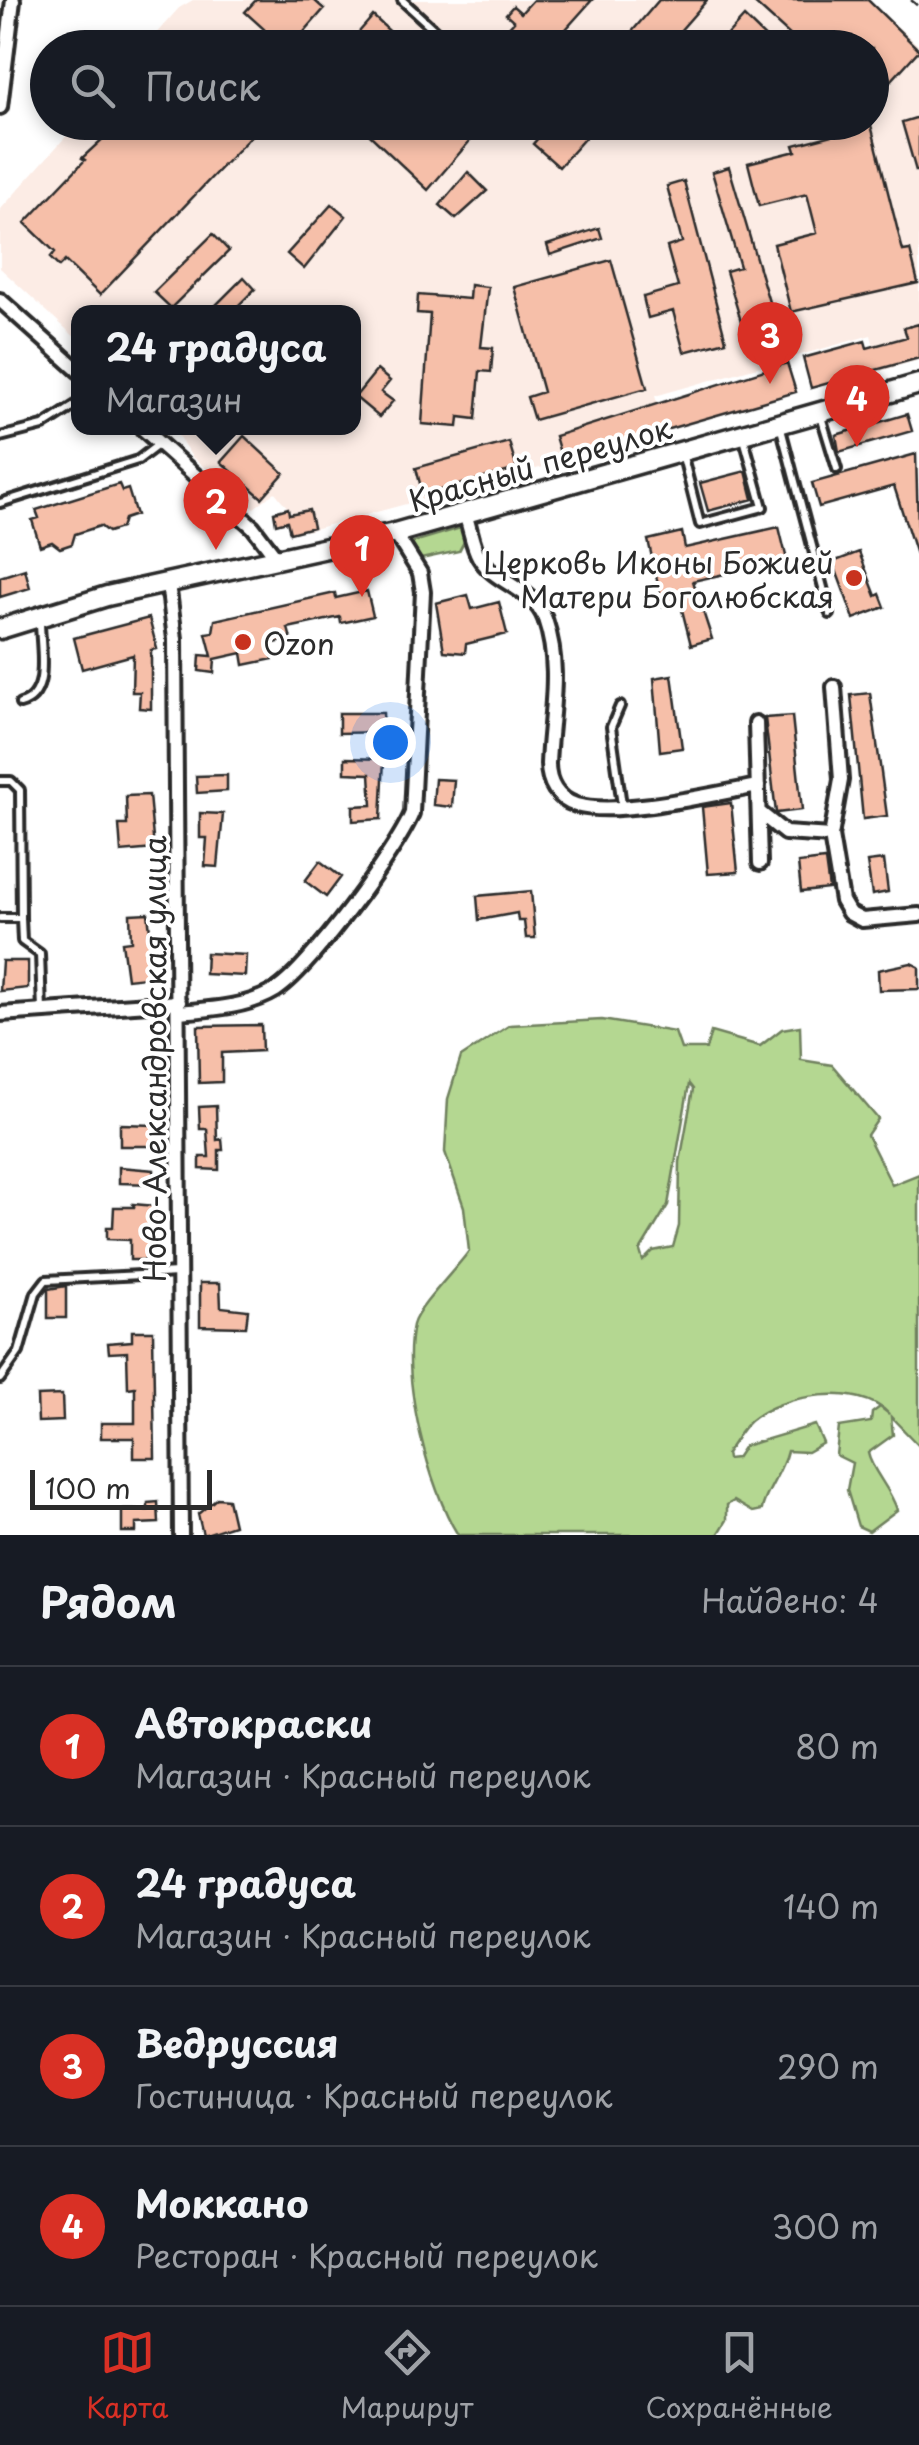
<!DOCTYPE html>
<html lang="ru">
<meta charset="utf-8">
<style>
:root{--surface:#171b24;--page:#242831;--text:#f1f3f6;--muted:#9ea1a6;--line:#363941;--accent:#d93025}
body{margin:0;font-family:"Playpen Sans",sans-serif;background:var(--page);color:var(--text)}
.scale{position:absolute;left:30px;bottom:25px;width:182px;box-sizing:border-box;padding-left:10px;border:5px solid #2b2b2b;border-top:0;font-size:28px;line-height:35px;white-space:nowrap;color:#2b2b2b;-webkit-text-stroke:8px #fff;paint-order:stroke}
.you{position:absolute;left:390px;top:742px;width:35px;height:35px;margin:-25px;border:8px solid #fff;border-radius:50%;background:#1a73e8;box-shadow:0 0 0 15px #1a73e833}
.badge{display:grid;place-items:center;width:65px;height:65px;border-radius:50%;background:var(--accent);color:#fff;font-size:32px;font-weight:700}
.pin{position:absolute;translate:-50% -82px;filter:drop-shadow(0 2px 5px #0008)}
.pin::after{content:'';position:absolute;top:52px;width:35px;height:30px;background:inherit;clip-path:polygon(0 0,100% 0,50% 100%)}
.popup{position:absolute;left:71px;top:305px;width:290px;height:130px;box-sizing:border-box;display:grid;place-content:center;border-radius:20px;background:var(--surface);filter:drop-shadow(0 2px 8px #0005);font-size:32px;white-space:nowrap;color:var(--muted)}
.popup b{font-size:38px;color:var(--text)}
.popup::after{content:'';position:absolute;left:50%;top:100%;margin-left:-20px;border:20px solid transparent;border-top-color:var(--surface)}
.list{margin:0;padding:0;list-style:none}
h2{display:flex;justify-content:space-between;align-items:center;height:130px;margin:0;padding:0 40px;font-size:42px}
h2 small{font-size:32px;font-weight:400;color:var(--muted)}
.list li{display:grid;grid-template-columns:65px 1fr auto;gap:30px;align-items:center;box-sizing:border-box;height:160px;padding:0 40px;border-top:2px solid var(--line)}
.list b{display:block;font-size:38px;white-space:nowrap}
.list p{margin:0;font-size:32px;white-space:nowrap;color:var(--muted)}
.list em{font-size:32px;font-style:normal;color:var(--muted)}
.icon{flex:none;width:55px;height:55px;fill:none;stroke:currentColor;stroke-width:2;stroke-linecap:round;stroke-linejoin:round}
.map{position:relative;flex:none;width:919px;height:1535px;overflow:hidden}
.search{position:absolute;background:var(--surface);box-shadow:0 5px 15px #0003;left:30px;right:30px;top:30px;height:110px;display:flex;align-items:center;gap:25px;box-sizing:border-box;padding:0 35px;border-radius:55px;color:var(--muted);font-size:38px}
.sheet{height:770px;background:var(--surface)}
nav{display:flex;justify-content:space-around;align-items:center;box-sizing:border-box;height:140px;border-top:2px solid var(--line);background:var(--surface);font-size:28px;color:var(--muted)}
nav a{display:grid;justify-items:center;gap:5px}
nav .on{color:var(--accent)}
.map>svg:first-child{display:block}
.built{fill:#fcece5}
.green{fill:#b4d791;stroke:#70815e;stroke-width:2.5;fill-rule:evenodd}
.building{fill:#f6bfa9;stroke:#2b2b2b;stroke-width:2.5}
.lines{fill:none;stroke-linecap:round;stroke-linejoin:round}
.lane-casing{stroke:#2b2b2b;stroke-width:14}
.street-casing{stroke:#2b2b2b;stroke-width:20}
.secondary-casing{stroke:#2b2b2b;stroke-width:25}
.path{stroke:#2b2b2b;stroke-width:2.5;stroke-dasharray:8 8;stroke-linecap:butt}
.lane{stroke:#fff;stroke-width:6}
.street{stroke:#fff;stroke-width:12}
.secondary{stroke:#fff;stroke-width:18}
.poi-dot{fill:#c8321e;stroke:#fff;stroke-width:4}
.labels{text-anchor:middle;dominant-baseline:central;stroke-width:8;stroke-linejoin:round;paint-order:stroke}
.street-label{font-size:30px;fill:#2b2b2b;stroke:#fff}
.poi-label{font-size:30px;fill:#2b2b2b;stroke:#fff;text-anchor:end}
</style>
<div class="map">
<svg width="919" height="1535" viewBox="0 0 919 1535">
<rect width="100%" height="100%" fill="#fff"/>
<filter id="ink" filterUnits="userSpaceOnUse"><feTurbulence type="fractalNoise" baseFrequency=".01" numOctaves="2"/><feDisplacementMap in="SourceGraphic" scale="20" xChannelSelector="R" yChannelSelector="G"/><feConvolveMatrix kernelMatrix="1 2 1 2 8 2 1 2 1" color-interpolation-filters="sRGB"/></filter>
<g filter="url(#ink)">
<path class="built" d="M193,0H868L919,46V360L880,371L871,335L655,396L666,434L306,531L275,492L254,508L192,457L173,428H354V312H79L78,340L0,268V210L78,123L872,122V48L144,47L179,8Z"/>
<path class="green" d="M464,527L468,534L459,551L416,560L410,543Z
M602,1020L675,1032L681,1049H706L711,1032L760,1046L782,1029L800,1026L801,1060L832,1065L878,1119L867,1135L892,1185L919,1174V1446L891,1417L893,1435L868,1453C871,1470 891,1489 897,1510L869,1531L858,1526L847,1490L852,1463L836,1455L839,1427L871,1422L872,1413L880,1407L889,1414C859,1382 782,1394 750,1421C741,1429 734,1443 726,1453L727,1459L736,1458L744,1446L815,1425L823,1443L807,1452L787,1451C782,1473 763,1496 762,1510L753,1512L734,1501L727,1505V1520L718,1535H458C429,1489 401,1380 413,1325C417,1308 457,1268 469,1251L464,1207L445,1152L448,1099L461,1057L510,1025ZM689,1084L693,1089L680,1162L679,1226L673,1247L653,1251L643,1261L640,1251L668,1205Z"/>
<path class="building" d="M256,0H314L324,9L290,48L273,37L263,48L254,40L264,29L245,12Z
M533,0H592L549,48H490L514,21L506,14L513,6L521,13Z
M659,0H707L665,48H618Z
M751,0H868L919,50L872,102V48H804Z
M373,16L398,39L405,48H345Z
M744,17L776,48H716Z
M919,117V171H916L902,122Z
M121,122H236L251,136L100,295L65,261L59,267L50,258L55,252L25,223L85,160L82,158Z
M356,122H375L384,131L392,122H486L428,190Z
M552,122H599L559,167L533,144Z
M871,125L903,251L910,250L918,283L791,312L774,244L817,233L807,194L759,206L748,163L796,151L794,145Z
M729,167L774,319L743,328L726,271L740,267L712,172Z
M468,172L487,191L456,219L440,205Z
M684,181L726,341L684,352L673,311L648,318L643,297L678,287L667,247L682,242L667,186Z
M332,204L346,216L304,269L287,254Z
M599,228L602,238L550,255L547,245Z
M213,234L229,251L171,308L154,292Z
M611,260L647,388L534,420L527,397L543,392L514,287Z
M244,277L255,289L232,312H209Z
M470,285L488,287L481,347L493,348L491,372L480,371L476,419L459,417L458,427L422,424L430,314L417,313L418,295L469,299Z
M919,324V358L811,388L803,358L865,341L867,348L907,337L904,328Z
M787,363L796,392L562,460L555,436Z
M377,370L390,381L381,392L393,401L379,417L355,397Z
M907,414L912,431L839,452L836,435Z
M244,436L284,473L262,498L221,462Z
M509,442L517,469L423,495L416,468Z
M916,454L919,564L894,486L819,507L812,483Z
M746,471L753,499L708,511L700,483Z
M119,484L122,491L128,489L136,515L124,519L121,528L108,532L100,526L75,534L72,544L60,548L52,542L40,546L32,520L39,518L36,510Z
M288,508L289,514L309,510L313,527L290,533L287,521L276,524L274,512Z
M779,527L787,560L693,581L712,639L691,645L680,602L663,606L648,540L682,532L685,548Z
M859,552L876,596L880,594L885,607L854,619L833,562Z
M25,569L30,588L0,597V577Z
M367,591L373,616L341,623L340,617L288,628L291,639L270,644L273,659L244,665L242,653L215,659L214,673L199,671L200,655L212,656L206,633L213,632L215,620L335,593L336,598Z
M468,595L472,609L499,602L507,634L466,644L465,653L444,651L436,603Z
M149,618L157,649L151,650V709L139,708L140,692H132L133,655L82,669L74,638Z
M672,675L682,748L660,751L654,678Z
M870,693L887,816L863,819L851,695Z
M339,713H383L384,732L339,733Z
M792,716L802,810L776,813L765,718Z
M345,758L384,759L381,819L353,821V806L372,805L370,774L345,773Z
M227,775V791L197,793L196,776Z
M435,779L454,780L452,807L433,805Z
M149,795L154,849L121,852L119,825H127L126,796Z
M731,803L738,872L708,874L702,807Z
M200,813L223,814L218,867L205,866L207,838H200Z
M825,860L829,889L801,892L798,863Z
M884,860L888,892L872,895L867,862Z
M320,861L341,877L326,897L305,881Z
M531,891L535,938H526L524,921H518L517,913L479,920L477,896Z
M148,913L155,976L127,979L122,942L131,941L130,914Z
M206,953L246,955L245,976L205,974Z
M2,961H28V988L0,991Z
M911,963L919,967V989L879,990L878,970Z
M261,1025L262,1051L222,1053V1082L199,1083L198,1026Z
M216,1106L217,1140L222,1139L223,1150H219V1170L200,1169V1157H209L207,1129H200L199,1107Z
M120,1124L155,1125L154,1146H120Z
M119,1167L154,1170L155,1184L119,1183Z
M133,1204L155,1206L153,1260H130V1240L107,1239V1227H113L114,1207H134Z
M200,1283H220L221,1307L248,1310L246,1327L200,1326Z
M66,1286V1318H48V1289Z
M132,1331H153L155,1458H134V1438H101V1423H135V1387L128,1388L127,1352L109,1353L108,1343L132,1341Z
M62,1395L63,1421L38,1422L37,1396Z
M217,1498L228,1499L234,1525L203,1535L198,1514Z
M158,1502L159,1523L136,1524V1532H122V1510H148V1503Z"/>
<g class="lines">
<g class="lane-casing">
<path id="lane" d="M402,0L454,48
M820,413L837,469
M780,425L830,614
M0,437L43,426L79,403
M682,453L700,524L763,507L743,435
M0,503L138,460L159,444
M20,704C53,696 39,645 40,617
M620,706L611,727L622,805
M0,781H11L20,790L21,918
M0,918H21L22,941L40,954L42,1011
M0,1379L19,1352L36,1293L46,1280L178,1273"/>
</g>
<g class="street-casing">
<path id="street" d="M0,107L13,0
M0,300L79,371
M142,428L253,527L278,560
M465,514C470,527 472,545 479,557C495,584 534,588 545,619C562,668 550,715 548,764C548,782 557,799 576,805C617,817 714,794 758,786
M168,583L175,639L181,1535
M834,687L841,780L831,836L842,901L849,913L862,920L919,915
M756,723L760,863
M759,812L785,833L831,836
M179,1012C212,1009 248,1007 276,990C309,969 397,850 412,813L423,592L420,573L395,533
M0,1014L179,1002"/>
</g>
<g class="secondary-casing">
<path id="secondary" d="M0,629L107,596L395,533L919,384"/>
</g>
<path class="path" d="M911,0L919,7"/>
<use href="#lane" class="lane"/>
<use href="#street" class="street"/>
<use href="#secondary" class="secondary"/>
</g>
</g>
<g class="poi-dot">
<circle cx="854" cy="578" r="10"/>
<circle cx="243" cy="642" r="10"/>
</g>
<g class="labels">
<g class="street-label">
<text transform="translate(540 463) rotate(-16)">Красный переулок</text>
<text transform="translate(153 1059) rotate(-90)">Ново-Александровская улица</text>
</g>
<g class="poi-label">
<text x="834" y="561">Церковь Иконы Божией<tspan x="834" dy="34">Матери Боголюбская</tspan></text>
<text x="263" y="642" text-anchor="start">Ozon</text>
</g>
</g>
</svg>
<div class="scale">100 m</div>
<div class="you"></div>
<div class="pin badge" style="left:362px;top:597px">1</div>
<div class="pin badge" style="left:216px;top:550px">2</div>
<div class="popup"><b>24 градуса</b>Магазин</div>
<div class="pin badge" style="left:770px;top:384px">3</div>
<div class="pin badge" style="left:857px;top:447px">4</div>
<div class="search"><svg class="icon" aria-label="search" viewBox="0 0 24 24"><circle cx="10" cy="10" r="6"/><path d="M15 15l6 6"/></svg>Поиск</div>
</div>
<section class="sheet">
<h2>Рядом<small>Найдено: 4</small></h2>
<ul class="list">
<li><span class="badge">1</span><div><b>Автокраски</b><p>Магазин · Красный переулок</p></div><em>80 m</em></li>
<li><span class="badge">2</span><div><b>24 градуса</b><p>Магазин · Красный переулок</p></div><em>140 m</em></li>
<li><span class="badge">3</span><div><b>Ведруссия</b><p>Гостиница · Красный переулок</p></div><em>290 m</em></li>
<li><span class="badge">4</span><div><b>Моккано</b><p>Ресторан · Красный переулок</p></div><em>300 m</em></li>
</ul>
</section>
<nav>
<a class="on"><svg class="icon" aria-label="map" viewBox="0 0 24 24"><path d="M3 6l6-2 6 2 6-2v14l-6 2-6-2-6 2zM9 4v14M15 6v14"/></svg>Карта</a>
<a><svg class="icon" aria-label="directions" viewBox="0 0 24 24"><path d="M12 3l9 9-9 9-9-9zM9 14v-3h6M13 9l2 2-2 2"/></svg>Маршрут</a>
<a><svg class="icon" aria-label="saved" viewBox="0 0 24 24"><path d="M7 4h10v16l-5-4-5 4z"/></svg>Сохранённые</a>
</nav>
